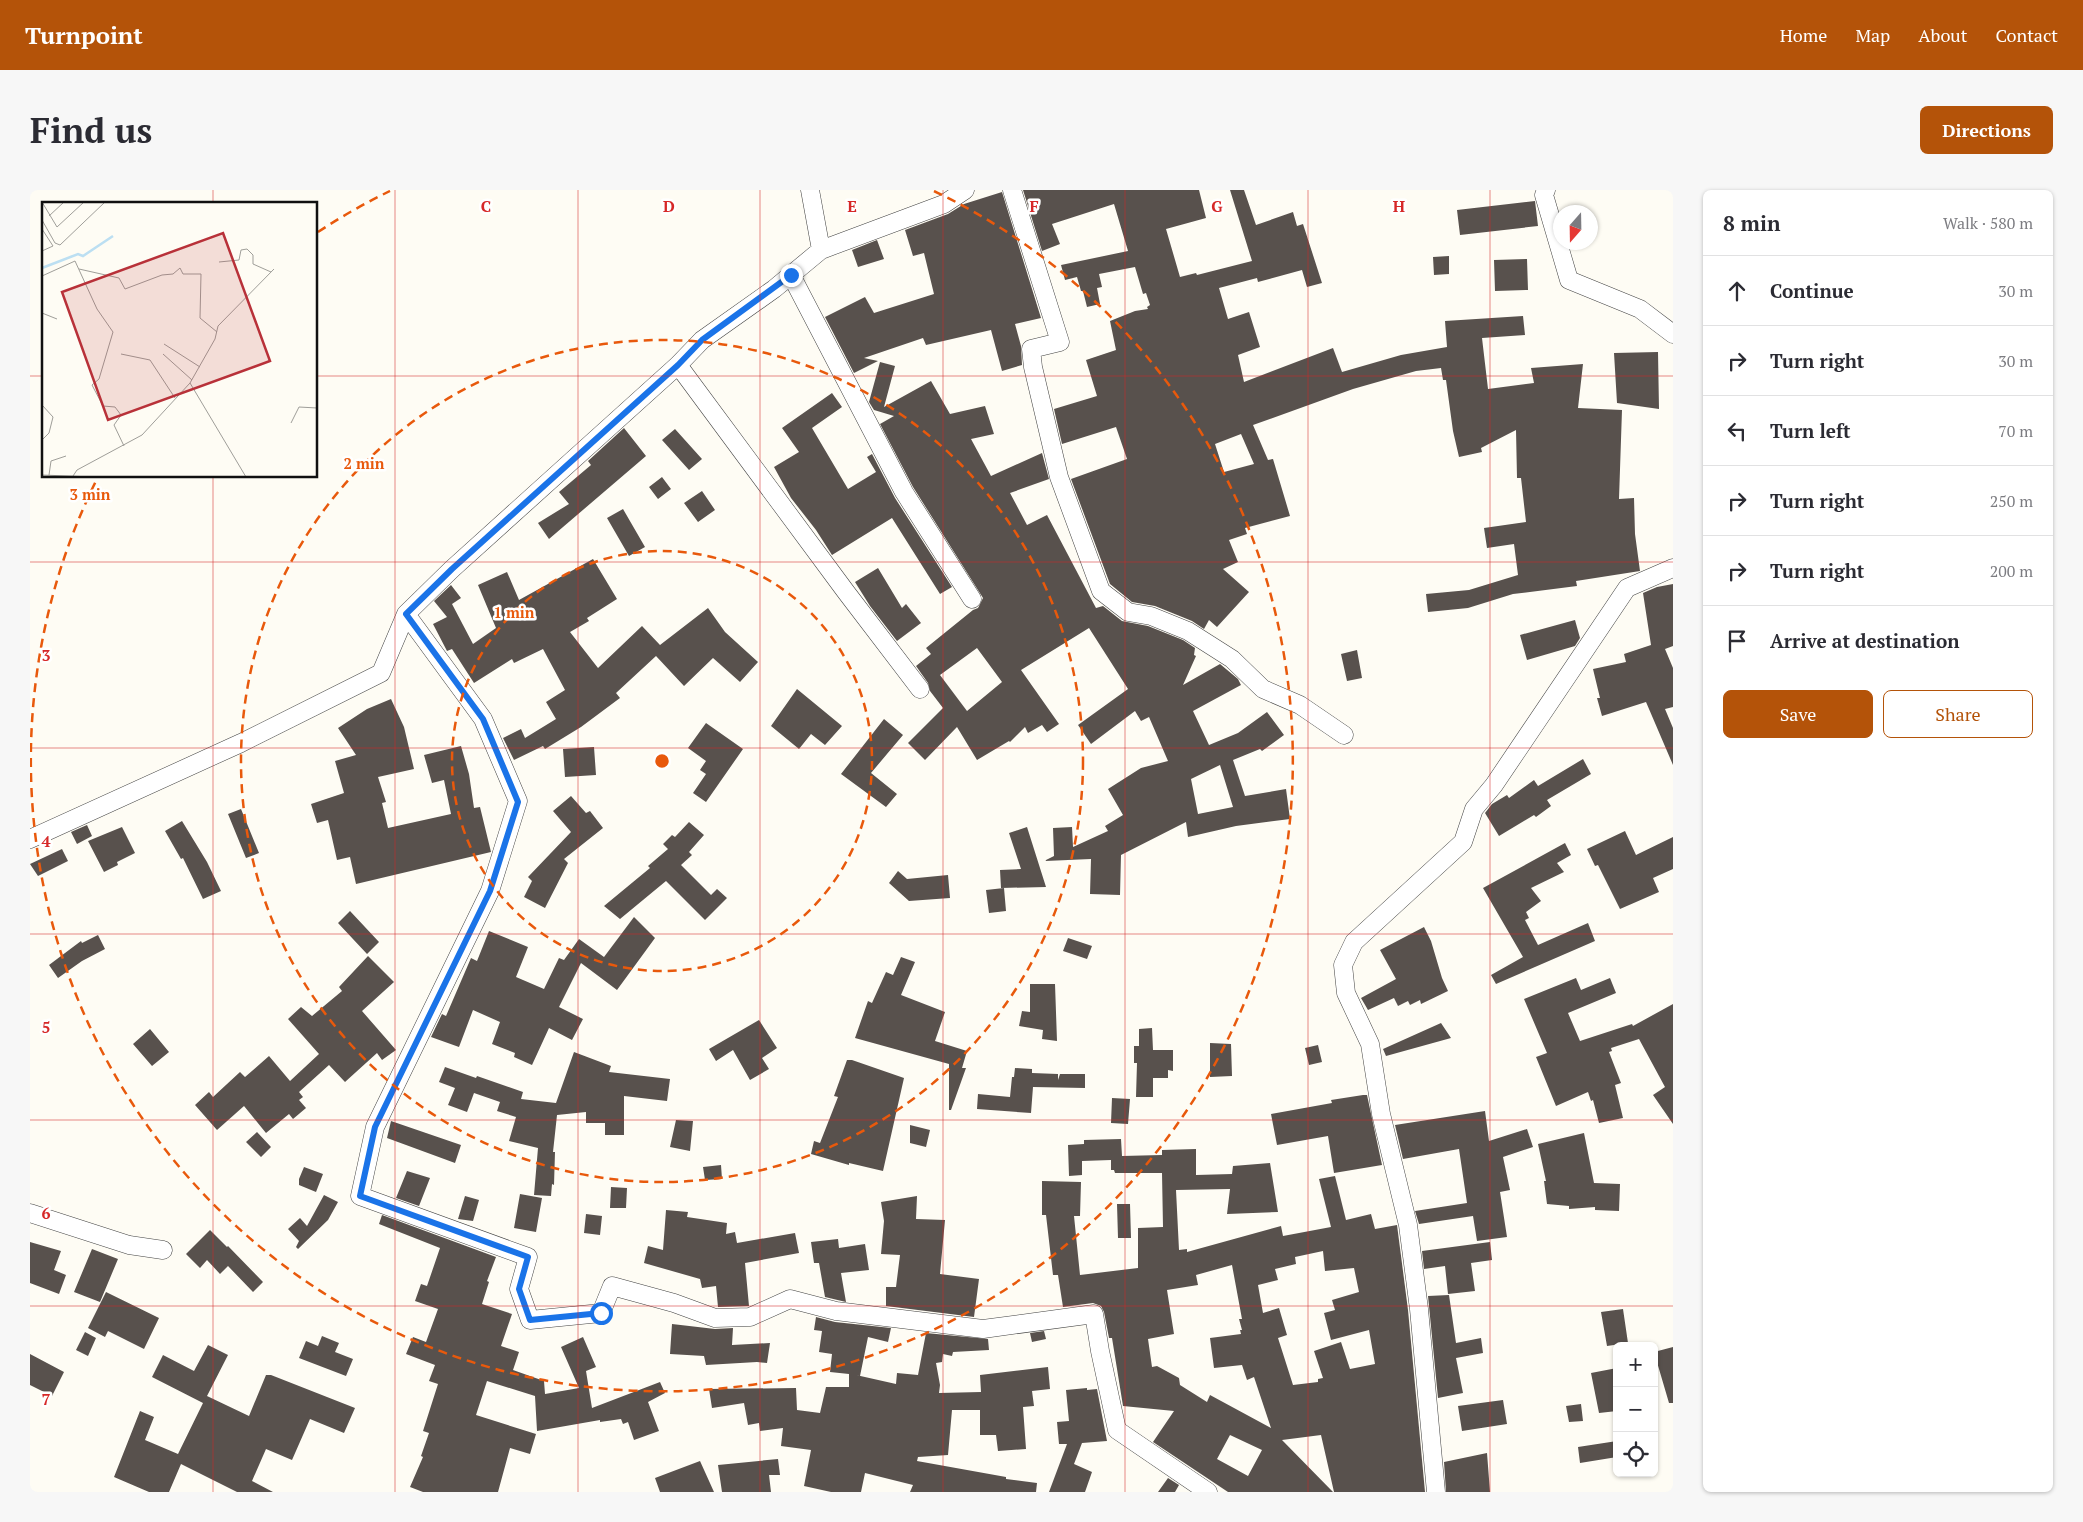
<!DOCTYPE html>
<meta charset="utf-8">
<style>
:root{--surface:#fff;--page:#f7f7f7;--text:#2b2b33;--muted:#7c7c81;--line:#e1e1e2;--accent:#b45309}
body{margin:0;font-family:"PT Serif",serif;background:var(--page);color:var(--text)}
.controls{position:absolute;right:15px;bottom:15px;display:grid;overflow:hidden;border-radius:8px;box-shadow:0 1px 4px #0004}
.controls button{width:45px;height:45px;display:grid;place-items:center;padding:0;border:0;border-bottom:1px solid var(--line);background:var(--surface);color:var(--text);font:25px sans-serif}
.compass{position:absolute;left:1523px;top:15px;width:45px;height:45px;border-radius:50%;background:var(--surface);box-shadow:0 1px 4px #0004;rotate:200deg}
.stop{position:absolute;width:15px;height:15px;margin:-11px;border:4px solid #1a73e8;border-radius:50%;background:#fff}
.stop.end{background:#1a73e8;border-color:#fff;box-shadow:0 1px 5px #0008}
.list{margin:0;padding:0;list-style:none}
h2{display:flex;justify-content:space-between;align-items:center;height:65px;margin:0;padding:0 20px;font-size:21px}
h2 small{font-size:16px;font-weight:400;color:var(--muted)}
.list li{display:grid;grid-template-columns:32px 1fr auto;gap:15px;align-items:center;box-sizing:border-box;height:70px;padding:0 20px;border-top:1px solid var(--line)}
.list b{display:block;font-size:19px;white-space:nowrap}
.list em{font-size:16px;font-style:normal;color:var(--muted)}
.actions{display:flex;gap:10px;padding:15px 20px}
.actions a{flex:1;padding:11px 0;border:1px solid var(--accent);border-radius:8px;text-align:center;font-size:18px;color:var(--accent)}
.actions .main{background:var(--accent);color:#fff}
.icon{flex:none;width:28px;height:28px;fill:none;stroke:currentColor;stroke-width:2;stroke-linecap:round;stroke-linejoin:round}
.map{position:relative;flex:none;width:1643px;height:1302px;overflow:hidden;border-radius:8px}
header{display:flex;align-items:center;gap:30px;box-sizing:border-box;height:70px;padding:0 25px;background:var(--accent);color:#fff}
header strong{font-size:24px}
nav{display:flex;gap:28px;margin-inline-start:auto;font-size:18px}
.intro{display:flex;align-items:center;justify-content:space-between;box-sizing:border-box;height:120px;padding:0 30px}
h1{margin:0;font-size:35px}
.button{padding:12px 22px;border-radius:8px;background:var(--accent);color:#fff;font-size:18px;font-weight:700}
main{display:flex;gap:30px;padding:0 30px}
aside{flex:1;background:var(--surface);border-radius:8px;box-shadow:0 1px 4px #0004}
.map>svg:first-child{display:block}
.building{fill:#58514d;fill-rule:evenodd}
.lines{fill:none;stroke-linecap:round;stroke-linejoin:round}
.minor-casing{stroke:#434343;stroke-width:19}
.minor{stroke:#fff;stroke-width:18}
.route{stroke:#1a73e8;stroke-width:6}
.grid{fill:none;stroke:#d62828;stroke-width:1;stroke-opacity:0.55}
.ring{fill:none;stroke:#e8590c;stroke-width:2.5;stroke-dasharray:9 6}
.inset-river{fill:none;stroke:#bcdff2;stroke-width:2.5}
.inset-road{fill:none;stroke:#9f9e99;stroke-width:1}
.view{fill:#b83139;fill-opacity:0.15;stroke:#b83139;stroke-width:2.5}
.inset-edge{fill:none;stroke:#101010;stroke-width:2.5}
.grid-label{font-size:16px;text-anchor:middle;font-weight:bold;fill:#d62828;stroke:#fff;stroke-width:5;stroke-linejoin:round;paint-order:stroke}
.centre{fill:#e8590c;stroke:#fff;stroke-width:2.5}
.ring-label{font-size:15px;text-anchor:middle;font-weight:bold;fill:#e8590c;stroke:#fff;stroke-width:5;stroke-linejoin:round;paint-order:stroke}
</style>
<header>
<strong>Turnpoint</strong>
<nav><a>Home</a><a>Map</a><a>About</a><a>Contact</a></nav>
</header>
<div class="intro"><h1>Find us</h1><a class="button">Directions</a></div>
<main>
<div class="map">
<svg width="1643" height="1302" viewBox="0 0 1643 1302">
<rect width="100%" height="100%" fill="#fefcf4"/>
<path class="building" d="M993,0H1169L1176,28L1136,39L1150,87L1166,83L1167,85L1222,71L1200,0H1214L1226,35L1263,22L1267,36L1273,34L1292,93L1277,97L1272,80L1228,92L1227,88L1189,98L1198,129L1219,122L1230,157L1208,165L1214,192L1303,158L1312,182L1371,165L1417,157L1415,131L1493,126L1495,145L1452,148L1458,199L1504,193L1501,178L1553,174L1548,218L1592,220L1589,309L1604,308L1605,344L1610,381L1546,391L1547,396L1483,404L1438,418L1398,422L1396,404L1439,400L1488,385L1484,354L1457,358L1454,338L1496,332L1491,288H1487L1486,240L1451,258L1452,262L1429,267L1423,241L1416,190H1413L1411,178L1386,181L1323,199L1223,235L1238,270L1243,269L1260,326L1215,338L1217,344L1199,350L1208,372L1193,379L1219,402L1187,437L1179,430L1174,439L1162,431L1125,416L1102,412L1080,394L1041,289L1097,269L1086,237L1032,254L1024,219L1067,206L1056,170L1086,160L1080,131L1105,121L1118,119L1117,117L1120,115L1116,103L1113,104L1105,77L1069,84L1072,97L1067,98L1070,114L1057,117L1053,101H1051L1047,87L1035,90L1031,75L1098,61L1084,14L1022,34L1030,54L1012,61ZM1211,244L1224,274L1194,282L1185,254Z
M972,2L1011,128L985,134L991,156L992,175L972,181L961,140L896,155L893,148L834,168L848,171L824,183L795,127L835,107L844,123L904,104L894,63L883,66L875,40L918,24L934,14Z
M1505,11L1508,36L1430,45L1427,20Z
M847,50L854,69L828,77L822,60Z
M1419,66V84L1404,85L1403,67Z
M1497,69L1498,100L1465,101L1464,70Z
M1628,162L1629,219L1587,213L1584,163Z
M850,172L865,176L854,217L901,191L920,224L955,216L964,244L941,249L961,286L1012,263L1019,289L980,303L997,335L1017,325L1066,418L1073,416L1092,431L1118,436L1153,450L1165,458L1164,465L1166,466L1153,495L1190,474L1208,489L1211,495L1163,521L1179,555L1208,543L1237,522L1254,545L1232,561L1230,559L1203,570L1215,606L1256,599L1260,629L1206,636L1158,647L1156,632L1091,665L1090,705L1060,704L1061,669L1014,671L1024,666L1023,638L1042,637L1043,657L1078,641L1075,636L1093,625L1078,599L1111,578L1138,571L1119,527L1111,531L1105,521L1061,554L1048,535L1098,499L1059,438L991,480L1029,534L1017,542L1012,535L998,543L995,537L980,552L979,551L947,570L927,537L895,570L878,553L913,518L900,501L898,493L886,476L901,464L896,458L943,420L948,418L953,408L883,297L850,234L864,226L844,220L839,212ZM947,458L972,492L937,521L910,485ZM1190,575L1203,617L1168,624L1161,589Z
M802,203L812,217L782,238L818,299L846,282L837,267L842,264L865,308L922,397L910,404L862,328L802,365L786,340L761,308L744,277L769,262L752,238Z
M594,238L616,266L519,349L508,333L539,314L529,302L561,275L558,271Z
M645,239L672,269L659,280L632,250Z
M632,287L641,299L628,309L619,297Z
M672,301L685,320L668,332L654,313Z
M593,319L615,357L599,366L577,328Z
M563,369L587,409L557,428L559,431L540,442L568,478L612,436L630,455L678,418L695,442L728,472L710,492L683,468L654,496L626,466L586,503L590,508L551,537L515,559L513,556L484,570L473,548L491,539L495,548L526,529L516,512L535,500L513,459L484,473L482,469L444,493L422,459L417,461L403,434L417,427L404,411L421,395L431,408L422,414L443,454L466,438L448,395L477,382L489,410Z
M848,378L872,418L876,414L891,433L867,451L840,416L825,392Z
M1643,394V456L1635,459L1643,478V517L1635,519L1643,538V575L1616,512L1572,526L1567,508H1570L1563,479L1596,472L1594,464L1621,455L1613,403L1627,397Z
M1545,430L1550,448L1545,456L1497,470L1490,445Z
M1327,460L1332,488L1317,491L1311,464Z
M767,499L812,536L795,555L781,544L769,559L741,536Z
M361,509L374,537L384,579L348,587L356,612L352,613L358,638L421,624L414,590L402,593L394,565L431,556L439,584L444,618L450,617L461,662L326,694L320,667L307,670L298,630L287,633L281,614L314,603L305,571L326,565L308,538L337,519Z
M854,529L873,545L841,583L867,604L856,617L811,584Z
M676,533L713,559L676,612L663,603L676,584L670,580L676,571L658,558Z
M564,557L566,585L535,587L533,559Z
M1553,569L1561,584L1517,610L1521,616L1506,627L1504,625L1469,646L1455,623L1462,614L1477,605L1479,608L1504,590L1508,596Z
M541,606L556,623L560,621L573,638L534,669L538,673L515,718L494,707L502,691L498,687L541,642L523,621Z
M211,619L229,663L216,668L198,624Z
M152,631L177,672L191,701L173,709L153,668L151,669L135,641Z
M659,632L674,645L659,662L662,665L651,675L681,705L687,699L697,708L675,730L636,691L590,729L574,716L620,678L618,676L638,659L633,654L642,645L645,647Z
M57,635L62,646L47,654L41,642Z
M92,637L105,663L87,672L88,675L74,682L58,651Z
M997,637L1016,697L971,698L970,680L991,679L979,643Z
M1595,641L1606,665L1643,647V679L1623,688L1629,702L1590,719L1568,675L1565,676L1557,659Z
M1535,653L1541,665L1527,673L1534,682L1501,698L1511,711L1496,722L1499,728L1495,730L1508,755L1558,733L1565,751L1466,794L1461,785L1493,767L1453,698Z
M32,659L38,671L8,686L0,674Z
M868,681L877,689L918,685L920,708L879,711L859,693Z
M974,698L976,721L959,723L956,700Z
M320,721L349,752L337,764L308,733Z
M604,727L625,748L587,800L551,773L529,817L553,829L542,850L519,838L502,875L484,867L485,863L462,854L470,832L443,820L429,857L401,847L412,824L416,826L441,768L447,771L459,741L498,757L486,787L514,799L529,768L534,770L549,749L574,767Z
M1394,737L1401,751L1412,788L1418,801L1391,814L1390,810L1380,815L1378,811L1368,816L1364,808L1338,820L1331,808L1366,789L1350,760Z
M68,745L75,759L52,771L28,788L19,775L51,751L52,753Z
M1038,748L1062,756L1057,769L1033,761Z
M338,766L364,792L332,821L366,860L352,870L347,863L315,892L299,875L269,902L273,907L269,910L276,918L263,929L259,924L236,943L214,916L187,940L165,915L179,902L183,907L210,882L215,887L239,866L260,891L289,864L258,829L271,817L282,826L312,801L309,797Z
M871,767L885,772L871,805L915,822L905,851L937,861L932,878H936L921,920H919V874L825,848L838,811L842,813L856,782L863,785Z
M1546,788L1551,800L1580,788L1586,803L1538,823L1550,851L1602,834L1603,836L1643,814V934L1623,905L1635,897L1609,849L1581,858L1582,861L1579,862L1591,893L1585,895L1593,928L1569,933L1563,910L1561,911L1558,902L1526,916L1506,867L1517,863L1494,809Z
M1000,794H1025L1027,851L1012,849L1013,840L989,836L992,821L1000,822Z
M729,830L747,858L732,868L739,879L720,890L703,860L686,871L679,859Z
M1411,833L1421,848L1356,866L1353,859Z
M1122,838L1123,860H1143V881L1138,880V888H1123V907H1106L1107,873H1104V856H1109V839Z
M120,839L139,862L122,876L103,854Z
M1180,853L1201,854L1202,886L1180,887Z
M1288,855L1292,872L1279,875L1275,858Z
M544,862L581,876L579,882L640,889L637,911L594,906V945H575V933H556V922L527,925L523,962H525L524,995L522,994L521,1006L504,1005L508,958L479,951L486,927L467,921L470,912L444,903L437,922L418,915L425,898L409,892L415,877L446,888L447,886L493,902L491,909L526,913Z
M817,870H822L874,888L853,981L819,973V975L781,964L784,951L790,953L808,907L804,906Z
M985,878L1002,879V883L1028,884V890L1030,884H1055V898L1003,897L1001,923L947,919L948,904L980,907L982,887H984Z
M1333,905H1337L1352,975L1304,983L1298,946L1247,955L1241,924L1302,913L1301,910Z
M1082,908L1100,909L1098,934L1081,933Z
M1455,921L1459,951L1497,939L1503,957L1473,967L1480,1000L1470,1002L1477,1047L1447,1051L1443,1026L1389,1034L1385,1021L1437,1013L1429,959L1373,969L1365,935Z
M646,930L663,931L660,961L640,957Z
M361,931L431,955L425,973L357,948Z
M880,935L900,940L896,957L880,953Z
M227,942L241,957L231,967L216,952Z
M1554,943L1564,993L1590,994L1589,1021L1565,1020V1017L1539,1019V1016L1517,1014L1514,991H1516L1508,954Z
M1091,949L1092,966L1132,965V960L1166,959V985L1202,984L1203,976L1240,973L1248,1022L1197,1024L1200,999L1146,1000L1149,1060L1157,1059V1062L1251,1036L1253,1046L1301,1037L1289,989L1305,986L1316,1030L1341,1024L1345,1039L1367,1035L1378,1120L1395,1302H1304L1291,1245L1252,1250L1303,1302H1198L1123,1252L1144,1221L1093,1216L1082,1148H1079L1074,1122L1071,1116L1063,1113L1033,1117L1028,1085H1023L1016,1025H1012V991L1051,992L1050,1026H1044L1050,1085L1108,1078V1038L1133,1037L1132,983H1085L1084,980H1081V970L1052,971V985L1039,986L1038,955L1054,954V950ZM1293,1061L1295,1081L1324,1078L1329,1102L1302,1110L1305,1120L1294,1123L1301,1150L1339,1140L1345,1174L1320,1179L1311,1152L1284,1161L1293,1188L1288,1189V1192L1263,1195L1248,1148L1257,1145L1249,1118L1233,1123L1228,1095L1248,1090L1245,1079L1266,1074L1265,1067ZM1202,1075L1212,1129H1209L1212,1140H1210L1211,1144L1180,1148L1184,1178L1212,1175L1217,1190L1224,1187L1241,1238L1180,1205L1177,1212L1150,1195L1149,1188L1127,1176L1122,1177L1118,1149L1144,1144L1137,1100L1168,1095L1166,1085ZM1200,1245L1232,1260L1218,1286L1187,1269Z
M691,975L692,989L675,990L673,977Z
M274,977L293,984L286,1002L269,995V989Z
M377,981L400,988L389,1016L366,1008Z
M581,997L597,998L596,1018H580Z
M490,1004L512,1008L506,1042L484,1038Z
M294,1005L308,1012L298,1030L268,1059L266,1057L269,1051L258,1039L270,1028L277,1036Z
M435,1006L449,1010L443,1031L428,1029Z
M887,1006L886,1029L915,1030L910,1084L949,1089L944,1127L856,1116V1097H866L870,1065L851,1064L854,1031L851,1012Z
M1087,1014H1100L1101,1048H1088Z
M636,1020L658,1022L657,1027L697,1033L696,1044L705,1042L707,1053L765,1043L769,1063L715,1073L719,1116L688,1117L686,1096L672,1098L670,1089L614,1073L618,1056L633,1060Z
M556,1024L572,1026L570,1045L554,1043Z
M352,1025L466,1067L457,1091L459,1092L452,1114L482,1124L471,1156L489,1162L483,1180L514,1191L515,1204L549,1198L531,1157L553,1147L566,1177L556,1181L562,1218L630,1192L635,1203L618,1212L629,1241L604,1250L598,1232L593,1234L591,1229L570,1232V1230L507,1241L505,1206L457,1191L446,1225L506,1244L500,1264L480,1258L468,1302H393L380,1297L393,1267L391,1266L399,1243L393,1241L408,1194L399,1191L405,1175L376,1164L383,1147L396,1152L408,1119L385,1111L391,1094L397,1096L410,1058L349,1034Z
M180,1040L197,1057L198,1056L233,1092L223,1102L198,1076L190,1084L177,1070L170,1078L156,1064Z
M808,1049L809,1058L835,1054L839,1080L811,1083L816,1112L795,1107L789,1073H784L781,1052Z
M0,1052L31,1061L24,1080L36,1085L29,1104L0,1093Z
M1460,1052L1462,1070L1441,1073L1445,1101L1418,1104L1415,1076L1394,1079L1392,1061Z
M62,1059L88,1069L70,1112L44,1102Z
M76,1102L129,1128L114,1159L78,1141L75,1147L58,1138Z
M1419,1105L1426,1153L1451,1148L1453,1163L1426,1168L1433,1203L1408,1208L1398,1106Z
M1593,1119L1598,1153L1577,1156L1571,1122Z
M786,1127L805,1132L861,1138L858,1152L838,1147L830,1186L826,1185L866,1194L867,1183L888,1185L896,1143L958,1149L959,1160L923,1162L922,1166L913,1164L912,1172L906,1173L910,1195L909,1203L951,1202L950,1185L1018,1177L1020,1199L1002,1201L1004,1216L993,1217L996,1259L968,1261L966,1245H950V1220H922L918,1265L888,1267L887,1271L976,1287V1289L1007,1293L1006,1302H880L883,1295L835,1283L831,1302H801L774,1296L781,1260L751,1256L753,1238L730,1241L729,1233L718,1235L714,1213L682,1218L679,1199L766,1198L767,1220L790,1223L796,1197H819V1184L800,1182L802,1164L789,1162L792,1141L784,1140Z
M642,1134L685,1139L703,1138L702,1155L740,1153L737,1173L727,1172L676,1175L674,1166L640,1164Z
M1014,1141L1016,1149L1002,1152L1000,1143Z
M55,1142L66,1148L58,1166L46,1160Z
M292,1146L309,1153L305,1162L323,1169L316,1186L269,1168L276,1151L288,1156Z
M178,1155L198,1165L177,1206L219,1226L236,1185H241L325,1218L314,1243L280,1229L262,1270L236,1259L222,1291L243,1302H207L151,1274L139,1302H119L84,1287L110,1221L124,1227L115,1250L148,1264L173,1213L122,1187L133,1165L164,1181Z
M1643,1157V1213H1639L1624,1162Z
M0,1164L34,1182L22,1206L0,1195Z
M1587,1178V1221L1569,1223L1561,1183Z
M1057,1198V1200L1067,1199L1077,1251L1052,1253L1044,1274L1062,1282L1055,1302H1019L1037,1254H1029L1027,1232L1039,1231L1036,1200Z
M1473,1210L1477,1234L1432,1241L1428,1216Z
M1551,1214L1553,1231L1539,1232L1536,1216Z
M1587,1251V1267L1550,1273L1548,1257Z
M1457,1263L1460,1302H1416L1414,1272Z
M748,1269L750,1285H739L741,1302H692L688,1275Z
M670,1271L684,1302H630L625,1288Z
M1138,1288L1149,1295L1145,1302H1128Z"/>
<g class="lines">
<g class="minor-casing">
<path id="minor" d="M780,0L791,60
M982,0L1030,152L1001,159L1003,177L1029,287L1071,401L1098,422L1121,426L1158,441L1202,469L1233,499L1270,515L1314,545
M1516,0L1514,5L1539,90L1610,119L1643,144
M761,85L874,302L942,409
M648,175L816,402L890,499
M376,424L453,529L488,611L460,701L345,937L330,1006L498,1067L489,1099L500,1130L571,1123L582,1096L644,1113L685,1128L720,1127L760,1109L806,1121L953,1139L1064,1124L1070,1161L1087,1240L1178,1302
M0,649L211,553L351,483L376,424L422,379L648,175L672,150L744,99L791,60L914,14L935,0
M0,1023L99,1055L133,1060
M1406,1302L1389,1119L1378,1035L1351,924L1340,854L1316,803L1313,775L1324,752L1433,652L1444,619L1464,595L1597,398L1643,378"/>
</g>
<use href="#minor" class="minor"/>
</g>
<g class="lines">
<path class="route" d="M571,1123L500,1130L489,1099L498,1067L330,1006L345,937L460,701L488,612L453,529L376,424L422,379L648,175L672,150L761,85"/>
</g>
<path class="grid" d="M183,0V14M365,0V1302M548,0V1302M730,0V1302M913,0V1302M1095,0V1302M1278,0V1302M1460,0V1302M0,186H14M286,186H1643M183,286V1302M0,372H1643M0,558H1643M0,744H1643M0,930H1643M0,1116H1643"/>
<g class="ring">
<circle cx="632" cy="571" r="210"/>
<circle cx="632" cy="571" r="421"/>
<path d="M288 42A631 631 0 0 1 360 1M904 1A631 631 0 1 1 67 289"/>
</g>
<g transform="translate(12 12)">
<rect width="275" height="275" fill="#fefcf4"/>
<path class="inset-river" d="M0,66L36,52L41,54L71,34"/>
<path class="inset-road" d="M0,0L15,25L42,0M7,14L22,0M0,18L13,41L18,43L63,0M0,27L11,44L0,49M177,60L197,58L199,48L205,47L211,53V62L229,70M37,67L77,76L83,87L120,73L131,72L138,66L141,72H159L158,116L175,130M0,74L33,59L55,107L71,130L57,177L50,183L61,204L73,205L79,213L72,223L82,244M0,111L15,117M122,142L158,165M79,152L108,158L133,196M121,152L150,178M148,181L204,275M0,203L11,215L7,231L0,238M249,221L257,205L275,206M0,273L51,275M7,273L9,259L24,254M31,274L35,268L100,233L148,181L173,137L176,124L232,67"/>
<path class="view" d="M181,31L228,159L66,218L20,90Z"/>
<rect width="275" height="275" class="inset-edge"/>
</g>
<g class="grid-label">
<text x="456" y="22">C</text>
<text x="639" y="22">D</text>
<text x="822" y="22">E</text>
<text x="1004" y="22">F</text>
<text x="1187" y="22">G</text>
<text x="1369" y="22">H</text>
<text x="16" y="471">3</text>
<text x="16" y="657">4</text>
<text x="16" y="843">5</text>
<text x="16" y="1029">6</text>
<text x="16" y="1215">7</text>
</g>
<circle cx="632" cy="571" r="8" class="centre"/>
<g class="ring-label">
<text x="334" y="279">2 min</text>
<text x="60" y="310">3 min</text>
<text x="484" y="428">1 min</text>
</g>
</svg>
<div class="controls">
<button>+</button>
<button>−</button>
<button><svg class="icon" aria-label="locate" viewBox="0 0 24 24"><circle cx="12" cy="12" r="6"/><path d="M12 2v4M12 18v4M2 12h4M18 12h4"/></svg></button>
</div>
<svg class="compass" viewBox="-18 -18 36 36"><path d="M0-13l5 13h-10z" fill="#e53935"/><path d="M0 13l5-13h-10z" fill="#7c7c81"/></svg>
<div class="stop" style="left:571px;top:1123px"></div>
<div class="stop end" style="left:761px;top:85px"></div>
</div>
<aside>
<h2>8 min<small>Walk · 580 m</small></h2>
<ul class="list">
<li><svg class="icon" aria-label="ahead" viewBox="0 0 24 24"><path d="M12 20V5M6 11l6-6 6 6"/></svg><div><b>Continue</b></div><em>30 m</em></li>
<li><svg class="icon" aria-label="right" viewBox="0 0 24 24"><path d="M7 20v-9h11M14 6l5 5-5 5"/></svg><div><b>Turn right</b></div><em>30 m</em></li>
<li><svg class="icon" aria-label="left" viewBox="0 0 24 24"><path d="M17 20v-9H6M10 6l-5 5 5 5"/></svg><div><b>Turn left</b></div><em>70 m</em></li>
<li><svg class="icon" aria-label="right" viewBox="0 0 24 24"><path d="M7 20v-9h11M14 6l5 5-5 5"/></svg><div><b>Turn right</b></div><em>250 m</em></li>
<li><svg class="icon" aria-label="right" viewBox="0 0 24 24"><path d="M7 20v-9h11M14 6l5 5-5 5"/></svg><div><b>Turn right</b></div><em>200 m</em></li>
<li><svg class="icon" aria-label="arrive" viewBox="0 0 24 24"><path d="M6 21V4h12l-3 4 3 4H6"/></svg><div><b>Arrive at destination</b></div></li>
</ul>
<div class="actions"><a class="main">Save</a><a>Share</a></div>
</aside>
</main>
